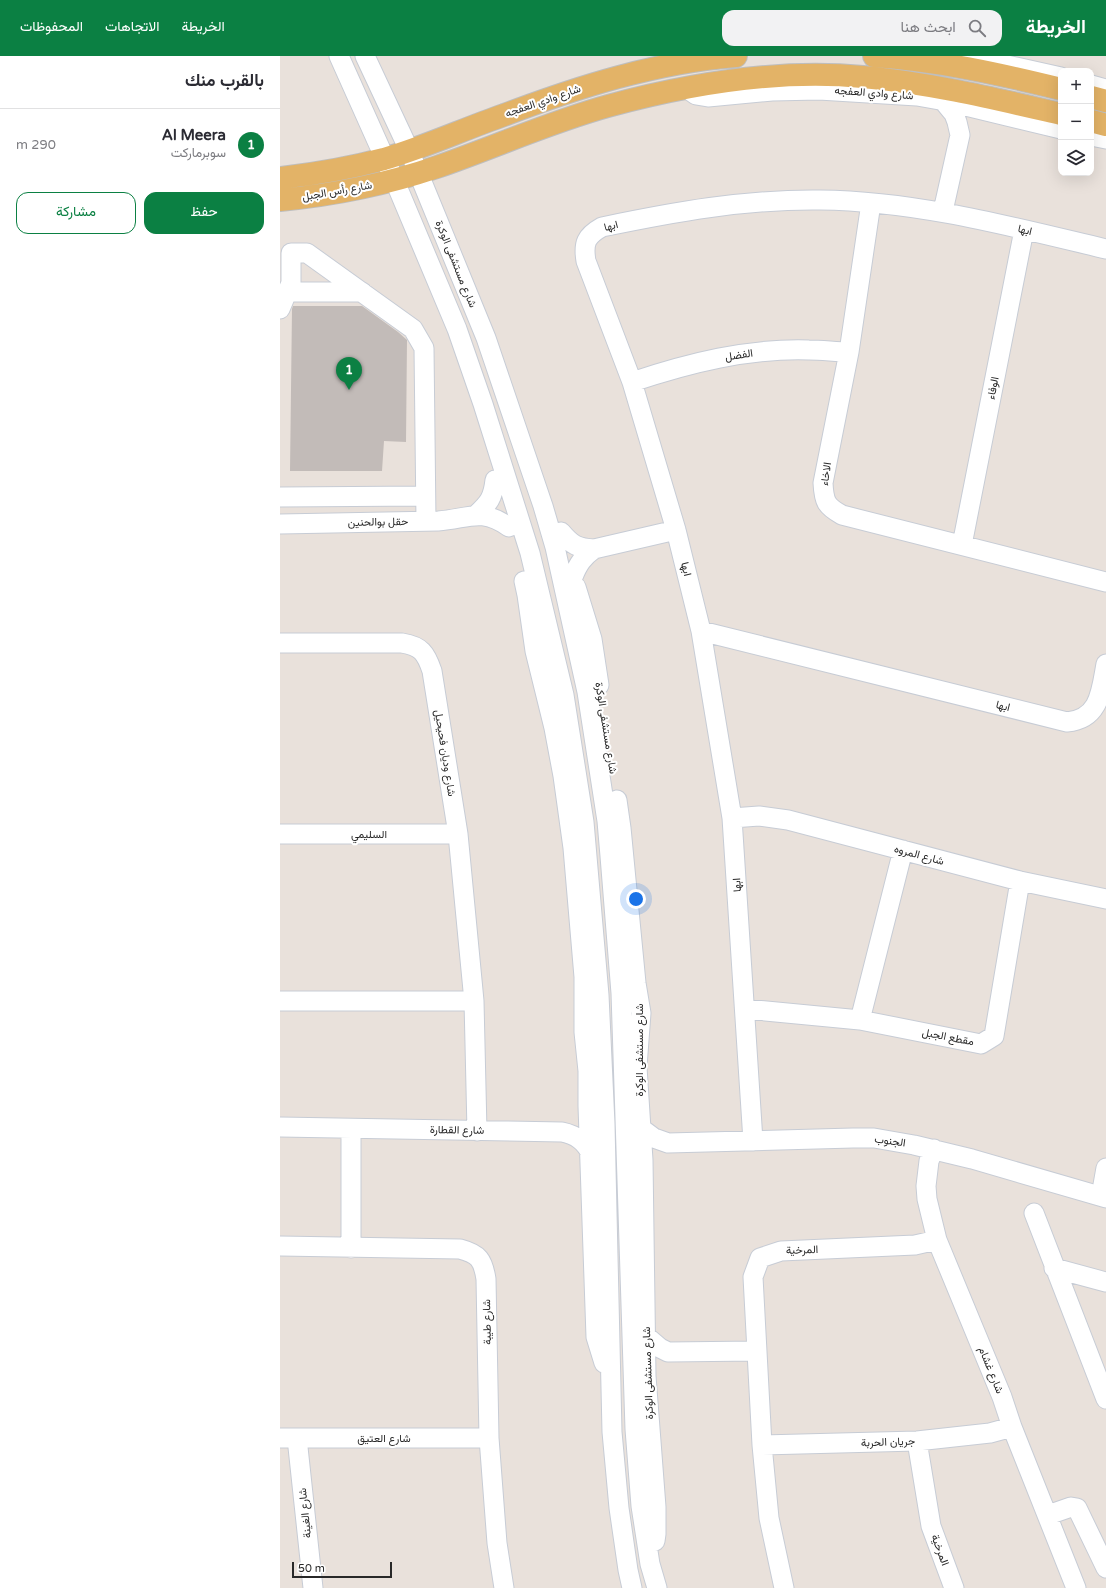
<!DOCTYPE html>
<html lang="ar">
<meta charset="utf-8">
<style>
:root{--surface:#fff;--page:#f2f2f3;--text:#2b2b33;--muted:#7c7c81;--line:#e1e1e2;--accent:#0b8043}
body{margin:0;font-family:"Varela Round",Vazirmatn,sans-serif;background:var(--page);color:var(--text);direction:rtl}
.controls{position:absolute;right:12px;top:12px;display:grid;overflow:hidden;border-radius:8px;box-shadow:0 4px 16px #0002}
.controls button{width:36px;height:36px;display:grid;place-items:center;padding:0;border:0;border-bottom:1px solid var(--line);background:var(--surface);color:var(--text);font:20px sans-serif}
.scale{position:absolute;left:12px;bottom:10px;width:100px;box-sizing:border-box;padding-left:4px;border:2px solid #282828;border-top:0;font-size:11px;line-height:14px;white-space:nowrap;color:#282828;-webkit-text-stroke:3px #fff;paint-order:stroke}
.you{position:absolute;left:356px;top:843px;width:14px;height:14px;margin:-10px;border:3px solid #fff;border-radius:50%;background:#1a73e8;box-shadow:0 0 0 6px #1a73e833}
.badge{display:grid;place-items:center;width:26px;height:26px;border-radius:50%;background:var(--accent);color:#fff;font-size:13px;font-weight:700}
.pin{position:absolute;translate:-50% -33px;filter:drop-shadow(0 1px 2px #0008)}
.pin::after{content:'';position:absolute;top:21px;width:14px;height:12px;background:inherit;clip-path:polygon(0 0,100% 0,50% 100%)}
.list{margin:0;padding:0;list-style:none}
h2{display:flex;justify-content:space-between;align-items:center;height:52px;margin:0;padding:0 16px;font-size:17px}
h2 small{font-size:13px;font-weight:400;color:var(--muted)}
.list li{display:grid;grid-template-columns:26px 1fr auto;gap:12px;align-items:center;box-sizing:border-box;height:72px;padding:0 16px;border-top:1px solid var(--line)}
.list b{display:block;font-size:15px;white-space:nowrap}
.list p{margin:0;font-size:13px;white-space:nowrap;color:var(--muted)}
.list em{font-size:13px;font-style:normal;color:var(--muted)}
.actions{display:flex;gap:8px;padding:12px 16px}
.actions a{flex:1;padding:9px 0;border:1px solid var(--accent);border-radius:12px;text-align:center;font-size:14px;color:var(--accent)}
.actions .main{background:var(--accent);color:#fff}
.icon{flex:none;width:22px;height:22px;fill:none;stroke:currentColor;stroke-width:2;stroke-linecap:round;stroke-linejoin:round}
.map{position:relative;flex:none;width:826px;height:1532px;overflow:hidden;direction:ltr}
header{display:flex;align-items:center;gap:24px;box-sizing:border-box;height:56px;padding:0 20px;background:var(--accent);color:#fff}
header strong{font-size:19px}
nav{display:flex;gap:22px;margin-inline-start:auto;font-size:14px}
.search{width:280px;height:36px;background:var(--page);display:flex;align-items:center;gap:10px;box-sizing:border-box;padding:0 14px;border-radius:12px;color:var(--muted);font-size:15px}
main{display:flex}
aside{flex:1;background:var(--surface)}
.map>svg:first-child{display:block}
.building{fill:#c2bbb8}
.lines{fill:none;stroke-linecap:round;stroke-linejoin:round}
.minor-casing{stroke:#c7ccd5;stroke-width:21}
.major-casing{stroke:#bebebe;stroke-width:24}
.minor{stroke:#fff;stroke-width:19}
.major{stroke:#e3b367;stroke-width:22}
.labels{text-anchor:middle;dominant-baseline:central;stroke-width:4;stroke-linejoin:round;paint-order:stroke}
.street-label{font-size:11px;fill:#282828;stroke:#fff}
</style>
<header>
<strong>الخريطة</strong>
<div class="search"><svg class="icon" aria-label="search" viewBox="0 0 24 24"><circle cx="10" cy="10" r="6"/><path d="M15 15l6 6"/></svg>ابحث هنا</div>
<nav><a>الخريطة</a><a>الاتجاهات</a><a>المحفوظات</a></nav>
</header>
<main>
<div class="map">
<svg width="826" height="1532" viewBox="0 0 826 1532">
<rect width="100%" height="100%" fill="#e9e1db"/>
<path class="building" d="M13,250H82L118,276L127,284L126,386L104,385L102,415H10L12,253Z"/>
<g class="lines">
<g class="minor-casing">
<path id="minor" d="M59,0L114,123L177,273L203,348L250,497L284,639L304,766L319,939L325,1068L332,1376L339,1452L348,1514L352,1532
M85,0L129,94L206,282L263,450L275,491L307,636L327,765L330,800L341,937L355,1373L361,1450L370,1508L377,1532
M686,0L781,21
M811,29L826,33
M406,32L416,39L428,41L492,35L539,34L637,40L665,45L781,73
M660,41L674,58L677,66L680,79L663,155
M811,80L826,83
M591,147L569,296L543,427C544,446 546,450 562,459L826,526
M7,236H82
M0,253L11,227V197H27L133,273L144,292L146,465
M352,326C409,307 468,292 529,294C543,294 556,296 569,296
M0,441L145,440
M196,459C209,447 213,442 215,424
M0,468L158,465C188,463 201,451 229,471
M281,476C292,489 297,492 314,493L396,474
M682,489L744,174
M293,521C298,508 303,501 314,493
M244,525L247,539L255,595L274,672L283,720L293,792L304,921V976L308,1015V1050L316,1281L324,1307
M296,531L312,583L319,629
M421,575L787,666C820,663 821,635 826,608
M0,587H122C141,590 146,597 152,615L178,778L194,945L197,1075
M337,744L341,772L356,927L361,957L357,1011L363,1104L366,1320L376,1451V1478L375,1485
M452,762L479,760L508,764L740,825L826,843
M0,778H178
M0,945H194
M465,953L580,964L701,988L714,980L740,825
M580,964L623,794
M0,1071L282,1076C296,1079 305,1085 311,1098
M362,1073L374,1082L388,1087L573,1082H594L634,1089L692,1103L826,1142
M473,1085L452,762L421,575L396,474L352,326L306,205C303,187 306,180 322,171C394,156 466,143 540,144C637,145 733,171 826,193
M654,1093L649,1105L646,1130L647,1143L657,1184L722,1341L732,1371L796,1532
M821,1140L826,1112
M754,1157L826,1343
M0,1190L180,1193C199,1198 203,1204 206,1223L209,1382L217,1487L224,1532
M71,1192V1073
M774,1212L826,1226
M366,1280L380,1292L388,1296L476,1295
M0,1382H209
M17,1382L33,1532
M637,1385L651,1470L674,1532
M482,1389L637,1385L710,1377L732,1371
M768,1459L791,1451L797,1452L826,1512
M504,1532L489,1462L482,1389L473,1221L480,1202L501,1195L635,1189L657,1184"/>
</g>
<g class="major-casing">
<path id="major" d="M594,0C657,4 720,18 781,33
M811,41L826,45
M811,65L826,69
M0,122C35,118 70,112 104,103C145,91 184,73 224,59C298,31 376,6 456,0
M0,144C53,139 107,128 157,111C215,91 270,66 328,50C409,28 499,13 583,21C650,27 716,43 781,58"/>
</g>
<use href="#minor" class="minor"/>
<use href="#major" class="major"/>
</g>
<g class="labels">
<g class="street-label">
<text transform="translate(594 37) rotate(4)">شارع وادي العفجه</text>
<text transform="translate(263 45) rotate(-19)">شارع وادي العفجه</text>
<text transform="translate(57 135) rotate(-10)">شارع رأس الجبل</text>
<text transform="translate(331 170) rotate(-14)">ابها</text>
<text transform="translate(745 174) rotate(13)">ابها</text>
<text transform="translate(176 208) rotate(68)">شارع مستشفى الوكرة</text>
<text transform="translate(459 299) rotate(-8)">الفضل</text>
<text transform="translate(713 332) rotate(-79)">الوفاء</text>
<text transform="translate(546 418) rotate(-82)">الاخاء</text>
<text transform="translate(98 466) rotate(-1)">حقل بوالحنين</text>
<text transform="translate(406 513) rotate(76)">ابها</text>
<text transform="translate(723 650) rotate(14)">ابها</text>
<text transform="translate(326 672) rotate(81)">شارع مستشفى الوكرة</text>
<text transform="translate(165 697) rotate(81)">شارع وديان فحيحيل</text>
<text x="89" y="778">السليمي</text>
<text transform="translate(639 799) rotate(15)">شارع المروه</text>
<text transform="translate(457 829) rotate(-94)">ابها</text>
<text transform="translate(668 981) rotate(11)">مقطع الجبل</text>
<text transform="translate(359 994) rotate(-90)">شارع مستشفى الوكرة</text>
<text transform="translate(177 1074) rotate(1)">شارع القطارة</text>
<text transform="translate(610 1085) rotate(8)">الجنوب</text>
<text transform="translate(522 1194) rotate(-2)">المرخية</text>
<text transform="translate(207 1266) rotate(-91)">شارع طيبة</text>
<text transform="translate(711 1314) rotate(68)">شارع غشام</text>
<text transform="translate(368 1317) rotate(-92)">شارع مستشفى الوكرة</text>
<text x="104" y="1382">شارع العتيق</text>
<text transform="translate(608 1386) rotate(-2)">جريان الحربة</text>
<text transform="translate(25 1457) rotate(-96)">شارع الغينة</text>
<text transform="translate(660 1494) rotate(70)">المرخية</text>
</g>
</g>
</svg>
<div class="controls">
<button>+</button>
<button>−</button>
<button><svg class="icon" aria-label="layers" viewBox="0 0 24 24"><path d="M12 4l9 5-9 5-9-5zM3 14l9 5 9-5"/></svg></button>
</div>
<div class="scale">50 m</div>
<div class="you"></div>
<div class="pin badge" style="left:69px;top:334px">1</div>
</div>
<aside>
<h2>بالقرب منك<small></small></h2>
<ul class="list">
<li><span class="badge">1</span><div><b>Al Meera</b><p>سوبرماركت</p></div><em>290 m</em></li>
</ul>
<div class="actions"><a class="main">حفظ</a><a>مشاركة</a></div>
</aside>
</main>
